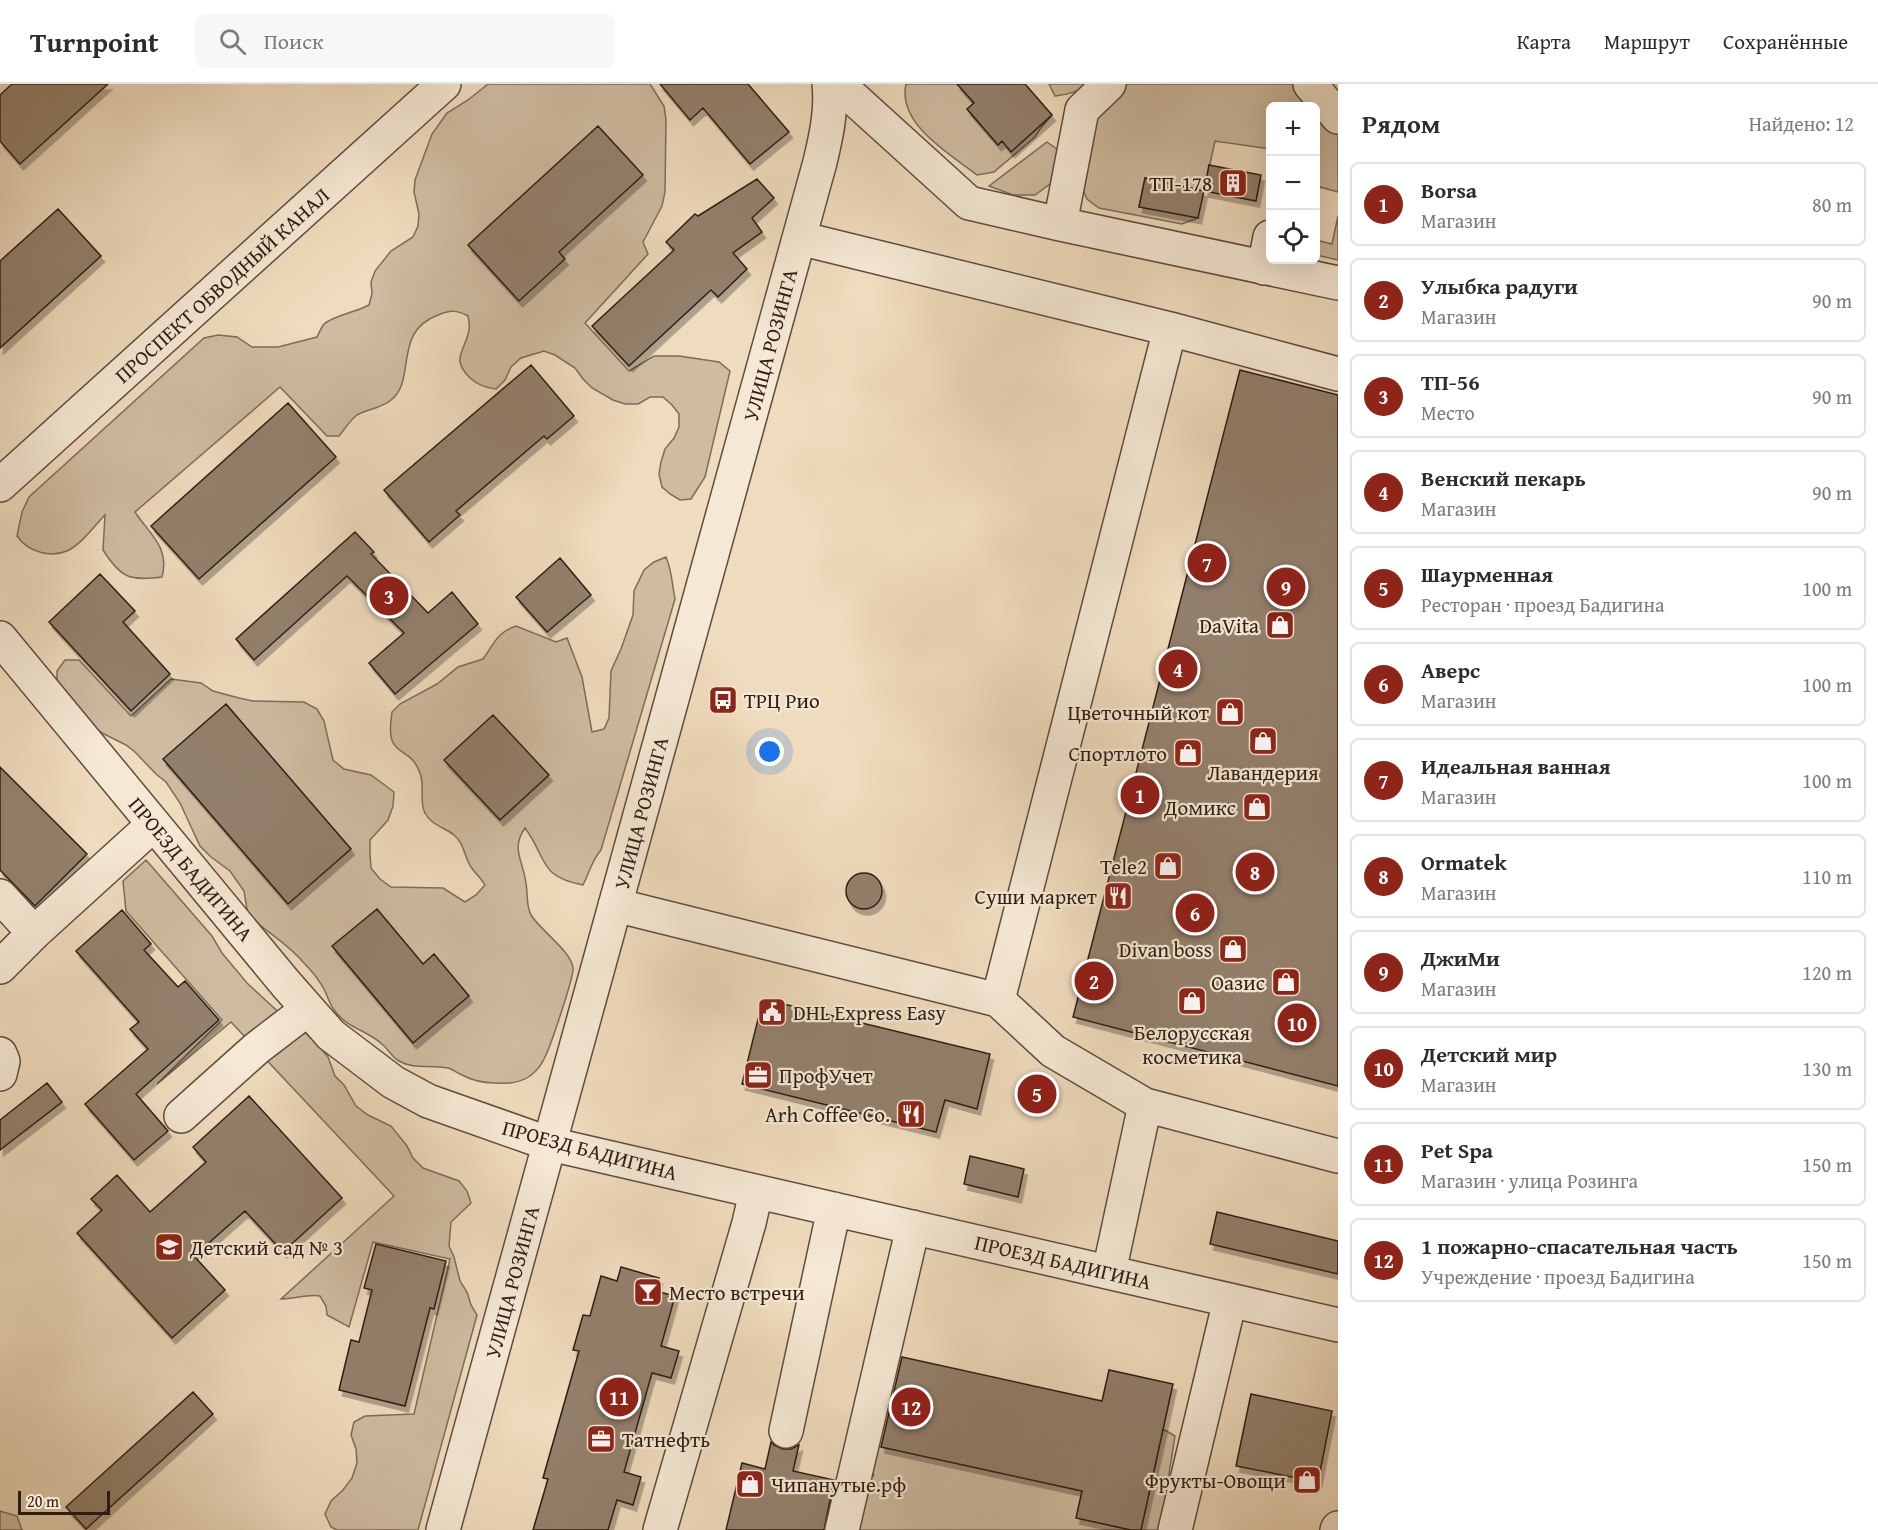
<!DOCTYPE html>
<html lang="ru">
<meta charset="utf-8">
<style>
:root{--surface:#fff;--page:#f7f7f7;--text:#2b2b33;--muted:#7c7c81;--line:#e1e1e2;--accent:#8f2418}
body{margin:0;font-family:"Gentium Book Plus",serif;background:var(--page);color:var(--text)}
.controls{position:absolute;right:18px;top:18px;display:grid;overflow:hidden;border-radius:9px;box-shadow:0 6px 24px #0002}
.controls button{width:54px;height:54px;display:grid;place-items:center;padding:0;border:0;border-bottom:2px solid var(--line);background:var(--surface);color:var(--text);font:30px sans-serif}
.scale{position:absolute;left:18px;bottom:15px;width:92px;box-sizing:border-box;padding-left:6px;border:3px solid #2f1d15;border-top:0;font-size:16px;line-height:21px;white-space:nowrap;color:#2f1d15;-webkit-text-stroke:4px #f5e8d4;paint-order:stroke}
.you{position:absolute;left:770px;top:668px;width:21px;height:21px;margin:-15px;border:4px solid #fff;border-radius:50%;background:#1a73e8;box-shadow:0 0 0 9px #1a73e833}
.badge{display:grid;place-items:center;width:39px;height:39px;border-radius:50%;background:var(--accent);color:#fff;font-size:20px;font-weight:700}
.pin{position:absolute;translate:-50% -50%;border:3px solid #fff;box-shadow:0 2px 6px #0006}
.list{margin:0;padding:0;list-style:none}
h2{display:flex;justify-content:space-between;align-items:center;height:78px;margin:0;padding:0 24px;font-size:26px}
h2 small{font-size:20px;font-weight:400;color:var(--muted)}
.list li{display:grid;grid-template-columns:39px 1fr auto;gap:18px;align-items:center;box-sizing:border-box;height:84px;margin:0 12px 12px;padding:0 12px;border:2px solid var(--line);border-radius:9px}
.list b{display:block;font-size:22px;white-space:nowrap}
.list p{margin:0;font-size:20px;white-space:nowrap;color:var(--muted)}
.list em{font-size:20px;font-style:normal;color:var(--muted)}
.icon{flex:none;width:33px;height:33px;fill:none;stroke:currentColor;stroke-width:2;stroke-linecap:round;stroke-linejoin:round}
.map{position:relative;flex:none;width:1338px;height:1446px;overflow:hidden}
header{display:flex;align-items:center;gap:36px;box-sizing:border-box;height:84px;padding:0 30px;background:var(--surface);border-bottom:2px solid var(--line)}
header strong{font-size:28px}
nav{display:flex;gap:33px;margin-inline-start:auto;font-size:21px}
.search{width:420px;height:54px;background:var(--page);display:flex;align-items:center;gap:15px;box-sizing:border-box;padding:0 21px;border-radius:9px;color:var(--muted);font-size:22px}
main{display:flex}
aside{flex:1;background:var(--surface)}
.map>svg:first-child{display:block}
.green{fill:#cebba0;stroke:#7e6c5a;stroke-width:1.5}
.building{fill:#93806c;stroke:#2f1d15;stroke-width:1.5;filter:url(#shadow)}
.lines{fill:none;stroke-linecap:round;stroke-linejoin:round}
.minor-casing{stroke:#5f4c3f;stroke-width:36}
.minor{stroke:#f5e8d4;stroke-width:33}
.labels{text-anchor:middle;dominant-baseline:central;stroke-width:4.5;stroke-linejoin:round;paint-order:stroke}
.poi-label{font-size:21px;fill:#2f1d15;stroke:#f5e8d4;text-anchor:end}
.street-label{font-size:21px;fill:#2f1d15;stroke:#f5e8d4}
</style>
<header>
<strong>Turnpoint</strong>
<div class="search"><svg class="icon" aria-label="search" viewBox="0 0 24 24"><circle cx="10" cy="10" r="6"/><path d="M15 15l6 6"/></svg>Поиск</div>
<nav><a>Карта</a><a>Маршрут</a><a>Сохранённые</a></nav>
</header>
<main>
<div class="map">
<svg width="1338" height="1446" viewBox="0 0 1338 1446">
<defs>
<filter id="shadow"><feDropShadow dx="3.5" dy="6" stdDeviation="0" flood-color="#0004"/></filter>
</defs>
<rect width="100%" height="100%" fill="#efdbbd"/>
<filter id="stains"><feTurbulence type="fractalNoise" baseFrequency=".00333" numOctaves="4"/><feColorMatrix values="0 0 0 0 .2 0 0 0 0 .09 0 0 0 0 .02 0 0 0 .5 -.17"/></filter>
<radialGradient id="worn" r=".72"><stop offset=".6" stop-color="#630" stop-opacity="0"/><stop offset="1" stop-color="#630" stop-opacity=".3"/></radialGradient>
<path class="green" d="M488,0H650L664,22L666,36L665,108L662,122L643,158L648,170L585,239L629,287L654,272H679L719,278L730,287L705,393L691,415L680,416L670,410L662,403L659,390L661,378L665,365L674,354L679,343V330L672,321L663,313H650L638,320H625L613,316L592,304L583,295L575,284L555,271L544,267L521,274L511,283L505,296L496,305C485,304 478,301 470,294C450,274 465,268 469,246C470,242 469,237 468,232C457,226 450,226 438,231C392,248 417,296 391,316C382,324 368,325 357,331C351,335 344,346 339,352H327L280,303L135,428C150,451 170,463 162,493C129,497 121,494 103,466L105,431C94,442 82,460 67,467C50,474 28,468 17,452L22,428L29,413L204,254L218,251L237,253L252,263H278L317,253C319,249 321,244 324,240C333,232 356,228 369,221L372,210L371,198L375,187L391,167L413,153L418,142L419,130L414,108L415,96L432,50L447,29L468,16Z
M906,0H958L974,19L968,26L998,61L1002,57L1011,67L1052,31L1040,45L1035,53L994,88L977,91C950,70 897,40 906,0Z
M1049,0H1087C1077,9 1068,10 1055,12Z
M1126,0H1295L1315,22H1270V65L1215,57L1204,107L1145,94L1139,123L1198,134L1182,140L1099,124L1087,115L1080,100L1097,26Z
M1316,23L1338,48V108L1320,103L1317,115L1316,111Z
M1047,58L1061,68L1054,97L1035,111H1013L989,102Z
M1338,132V176L1316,171V156L1332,160Z
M666,473C672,487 672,500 675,515L601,766C591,778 590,787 583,801C538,793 547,773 525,744C510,765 524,778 526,800C528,810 526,822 531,831C541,847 571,867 573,884C574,893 551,960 546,971C543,978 537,987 530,992C520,999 506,1000 495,999C482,999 471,996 460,990C456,988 452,985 448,984C432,980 414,986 399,977C392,973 389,966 383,961C369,947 347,944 335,927C330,921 328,914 325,907C320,897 311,886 303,878C287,859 266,848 248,831L244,807L230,787L211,773L200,762L180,719L166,698L156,690L135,668L126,661L104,650L84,636L57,598V587L65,576H79L131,632L171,595L201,599L213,607L239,614L253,617L304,618L317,625L324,637L333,676L344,685L371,691L394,708L393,722L388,736L370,756V770L371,784L380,795L391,803L443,804L465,818L476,811L485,801C481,794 475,789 471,783C464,772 464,759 454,751C444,743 431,741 425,729C419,719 425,701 420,689C409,658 384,678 392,628L400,620L437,600L458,583L483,575C495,559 496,549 516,542L556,558L567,554L582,593L592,648L604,645L609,634L611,587L621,565L633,531L634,507L644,486L654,478Z
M146,776L212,852L222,869L247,899L286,935L301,945L315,957L328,973L335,992L344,1001L356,1022L368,1031L391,1042L407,1062L413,1074L423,1084L459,1097L467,1107L471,1119L451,1138L449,1162L454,1173L460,1197L467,1208L471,1221L477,1231L418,1446H337L331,1443L325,1430L331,1417L343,1406L352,1394L357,1379L356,1365L351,1351L354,1338L365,1332L414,1330L450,1175L373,1158L349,1243L327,1231L326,1222L320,1212C307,1210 294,1215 281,1215L394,1112L231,938L157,1000L222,936L126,827L123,797Z
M1163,1345L1175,1352L1160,1446H1141Z
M876,1362L1082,1407L1077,1434L1131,1446H855L862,1401L874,1391L860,1377Z
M0,1427L17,1432L22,1446H0Z"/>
<path class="building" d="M12,0H108L20,80L0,57V11Z
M660,0H748L789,48L750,80L703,24L690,36Z
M957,0H1025L1052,31L1011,68L1002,57L998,61L967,25L974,19Z
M598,42L643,91L559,168L565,175L519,217L468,161Z
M1209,81L1261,91L1256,117L1204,107Z
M1145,94L1204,107L1198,134L1139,123Z
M757,95L774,114L752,134L762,148L733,169L747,185L718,213L711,206L629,282L592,242L674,166L666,158L695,130L698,132Z
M58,125L101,172L0,264V177Z
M531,281L574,332L547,355L544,352L456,427L460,431L429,458L384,406Z
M1240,286L1338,311V1002L1073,933Z
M288,319L336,373L199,495L151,442Z
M355,448L374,468L371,470L428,529L452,508L478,540L395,610L369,579L404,549L347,492L254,576L236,555Z
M560,474L591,511L547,548L516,513Z
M100,490L135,527L123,538L170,590L131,627L49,538Z
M226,620L351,765L288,820L163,675Z
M493,631L549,691L500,736L444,676Z
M0,683L87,770L35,822L0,786Z
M846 807a18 18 0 1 1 36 0a18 18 0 1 1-36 0Z
M377,825L423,880L434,870L469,912L413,959L332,862Z
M122,826L151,860L144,866L178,903L185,897L219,936L136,1010L168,1047L134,1076L85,1020L148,965L130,945L139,938L76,867Z
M763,915L990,970L977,1025L945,1016L936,1048L742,1000Z
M47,999L62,1018L0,1066V1036Z
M249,1012L342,1114L283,1168L245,1127L194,1172L225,1206L172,1254L77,1149L102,1126L91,1115L117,1091L150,1128L206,1078L193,1063Z
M970,1072L1024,1085L1018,1113L964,1100Z
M1217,1128L1338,1157V1190L1210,1160Z
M376,1160L446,1177L434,1225L430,1224L405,1322L339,1306L351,1256L359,1258L372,1206L364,1204Z
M621,1183L659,1194L656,1207L675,1212L661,1262L679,1267L671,1294L652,1289L624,1388L641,1393L633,1421L617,1416L608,1446H533L548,1395L543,1394L579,1267L573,1266L583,1231L590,1232L601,1192L617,1197Z
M902,1273L1102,1317L1109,1286L1173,1300L1141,1446H1131L1076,1434L1082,1407L881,1363Z
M193,1308L213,1330L86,1445L66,1423Z
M1251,1310L1332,1327L1318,1398L1236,1382Z
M771,1358L774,1361L783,1365H791L799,1361L793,1387L834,1396L824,1446H726L742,1379L765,1385Z"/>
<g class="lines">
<g class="minor-casing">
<path id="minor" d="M1310,0L1338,33
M830,11H850L969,119L1060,140L1338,199
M1060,140L1082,26L1109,0
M1264,184L1270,153
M1170,245L1338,290
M0,401L444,0
M0,554L286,900L331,951L393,998L428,1017L550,1060L1338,1241
M0,812L34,849L0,883
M615,821L998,916L1170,245L799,154
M34,849L154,740
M998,916L1053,967L1145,1021L1338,1072
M0,970L3,977L0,990
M181,1032L257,964L308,925
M1109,1188L1145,1021
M786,1347L834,1125
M443,1446L820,78C826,53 832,26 829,0
M660,1446L749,1139L756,1108
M842,1446L913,1143
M1175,1446L1230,1216
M1337,1446L1338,1444"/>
</g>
<use href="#minor" class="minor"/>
</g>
<defs>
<g id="building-square" transform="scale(1.5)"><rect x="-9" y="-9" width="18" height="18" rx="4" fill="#8f2418" stroke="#f5e8d4"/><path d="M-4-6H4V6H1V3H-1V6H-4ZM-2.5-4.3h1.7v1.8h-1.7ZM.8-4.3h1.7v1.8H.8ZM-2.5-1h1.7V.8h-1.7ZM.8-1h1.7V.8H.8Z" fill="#fff"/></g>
<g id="shop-square" transform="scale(1.5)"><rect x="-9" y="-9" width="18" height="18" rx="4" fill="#8f2418" stroke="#f5e8d4"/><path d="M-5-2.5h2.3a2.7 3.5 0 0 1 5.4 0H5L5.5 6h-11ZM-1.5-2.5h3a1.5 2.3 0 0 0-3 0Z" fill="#fff"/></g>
<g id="bus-square" transform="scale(1.5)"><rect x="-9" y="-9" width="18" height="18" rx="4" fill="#8f2418" stroke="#f5e8d4"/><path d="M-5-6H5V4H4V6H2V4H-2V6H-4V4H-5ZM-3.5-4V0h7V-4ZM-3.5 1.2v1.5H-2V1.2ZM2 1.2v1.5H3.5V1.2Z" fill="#fff"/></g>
<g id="restaurant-square" transform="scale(1.5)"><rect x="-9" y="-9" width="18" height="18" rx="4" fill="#8f2418" stroke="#f5e8d4"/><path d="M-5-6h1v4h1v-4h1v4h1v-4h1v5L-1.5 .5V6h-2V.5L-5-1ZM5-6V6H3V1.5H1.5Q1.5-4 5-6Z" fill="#fff"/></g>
<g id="civic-square" transform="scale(1.5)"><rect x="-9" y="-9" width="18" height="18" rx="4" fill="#8f2418" stroke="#f5e8d4"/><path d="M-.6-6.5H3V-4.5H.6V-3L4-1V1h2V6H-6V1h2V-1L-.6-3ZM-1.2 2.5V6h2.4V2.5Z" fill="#fff"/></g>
<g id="office-square" transform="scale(1.5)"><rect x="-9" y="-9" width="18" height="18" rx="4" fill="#8f2418" stroke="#f5e8d4"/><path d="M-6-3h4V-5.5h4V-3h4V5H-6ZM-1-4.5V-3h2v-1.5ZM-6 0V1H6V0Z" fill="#fff"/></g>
<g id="school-square" transform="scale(1.5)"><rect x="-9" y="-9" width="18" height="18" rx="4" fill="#8f2418" stroke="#f5e8d4"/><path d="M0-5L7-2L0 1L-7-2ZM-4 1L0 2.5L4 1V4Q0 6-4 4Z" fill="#fff"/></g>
<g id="bar-square" transform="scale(1.5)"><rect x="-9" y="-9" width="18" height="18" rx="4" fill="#8f2418" stroke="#f5e8d4"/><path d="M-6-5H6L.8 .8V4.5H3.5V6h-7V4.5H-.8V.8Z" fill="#fff"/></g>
</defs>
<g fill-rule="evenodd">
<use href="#building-square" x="1233" y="99"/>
<use href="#shop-square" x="1280" y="541"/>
<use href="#bus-square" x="723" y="616"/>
<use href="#shop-square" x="1230" y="628"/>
<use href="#shop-square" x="1263" y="657"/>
<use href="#shop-square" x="1188" y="669"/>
<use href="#shop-square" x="1257" y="723"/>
<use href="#shop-square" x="1168" y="782"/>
<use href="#restaurant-square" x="1118" y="812"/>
<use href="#shop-square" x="1233" y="865"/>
<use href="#shop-square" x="1286" y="898"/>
<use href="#shop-square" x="1192" y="917"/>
<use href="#civic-square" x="772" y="928"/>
<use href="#office-square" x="758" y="991"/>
<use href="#restaurant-square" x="911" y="1030"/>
<use href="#school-square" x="169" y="1163"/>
<use href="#bar-square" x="648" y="1208"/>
<use href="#office-square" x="601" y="1355"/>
<use href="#shop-square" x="1307" y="1396"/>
<use href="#shop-square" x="750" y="1400"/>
</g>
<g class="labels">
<g class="poi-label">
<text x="1212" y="99">ТП-178</text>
<text x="1259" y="541">DaVita</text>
<text x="744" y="616" text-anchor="start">ТРЦ Рио</text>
<text x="1209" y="628">Цветочный кот</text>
<text x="1167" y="669">Спортлото</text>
<text x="1263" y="688" text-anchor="middle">Лавандерия</text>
<text x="1236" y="723">Домикс</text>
<text x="1147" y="782">Tele2</text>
<text x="1097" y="812">Суши маркет</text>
<text x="1212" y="865">Divan boss</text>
<text x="1265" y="898">Оазис</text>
<text x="793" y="928" text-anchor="start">DHL Express Easy</text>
<text x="1192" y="948" text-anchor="middle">Белорусская<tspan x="1192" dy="24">косметика</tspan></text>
<text x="779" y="991" text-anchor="start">ПрофУчет</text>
<text x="890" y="1030">Arh Coffee Co.</text>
<text x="190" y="1163" text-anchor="start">Детский сад № 3</text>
<text x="669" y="1208" text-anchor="start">Место встречи</text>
<text x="622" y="1355" text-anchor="start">Татнефть</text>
<text x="1286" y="1396">Фрукты-Овощи</text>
<text x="771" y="1400" text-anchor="start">Чипанутые.рф</text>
</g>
<g class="street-label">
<text transform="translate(222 201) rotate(-42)">ПРОСПЕКТ ОБВОДНЫЙ КАНАЛ</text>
<text transform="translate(770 261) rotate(-75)">УЛИЦА РОЗИНГА</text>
<text transform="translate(641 729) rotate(-75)">УЛИЦА РОЗИНГА</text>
<text transform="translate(191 785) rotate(50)">ПРОЕЗД БАДИГИНА</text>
<text transform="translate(590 1066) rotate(15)">ПРОЕЗД БАДИГИНА</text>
<text transform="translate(1063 1178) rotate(13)">ПРОЕЗД БАДИГИНА</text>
<text transform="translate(512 1198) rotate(-75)">УЛИЦА РОЗИНГА</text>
</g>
</g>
<rect width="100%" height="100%" filter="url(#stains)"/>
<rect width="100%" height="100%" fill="url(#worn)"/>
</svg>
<div class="controls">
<button>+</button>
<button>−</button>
<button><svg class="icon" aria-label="locate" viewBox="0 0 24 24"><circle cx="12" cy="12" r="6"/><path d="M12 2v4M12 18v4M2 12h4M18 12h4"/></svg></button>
</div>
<div class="scale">20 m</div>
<div class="you"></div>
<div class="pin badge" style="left:1140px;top:711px">1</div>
<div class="pin badge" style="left:1094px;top:897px">2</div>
<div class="pin badge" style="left:389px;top:512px">3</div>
<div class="pin badge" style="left:1178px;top:585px">4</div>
<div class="pin badge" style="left:1037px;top:1010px">5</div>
<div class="pin badge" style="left:1195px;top:829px">6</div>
<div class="pin badge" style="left:1207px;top:479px">7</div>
<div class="pin badge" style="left:1255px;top:788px">8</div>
<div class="pin badge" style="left:1286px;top:503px">9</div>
<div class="pin badge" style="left:1297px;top:939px">10</div>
<div class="pin badge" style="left:619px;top:1313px">11</div>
<div class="pin badge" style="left:911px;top:1323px">12</div>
</div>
<aside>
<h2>Рядом<small>Найдено: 12</small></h2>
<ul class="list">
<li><span class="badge">1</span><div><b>Borsa</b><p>Магазин</p></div><em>80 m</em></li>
<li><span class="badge">2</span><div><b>Улыбка радуги</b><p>Магазин</p></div><em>90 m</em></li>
<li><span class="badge">3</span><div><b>ТП-56</b><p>Место</p></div><em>90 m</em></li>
<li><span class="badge">4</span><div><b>Венский пекарь</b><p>Магазин</p></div><em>90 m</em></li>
<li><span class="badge">5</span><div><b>Шаурменная</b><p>Ресторан · проезд Бадигина</p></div><em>100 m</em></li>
<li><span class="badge">6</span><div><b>Аверс</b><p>Магазин</p></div><em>100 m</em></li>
<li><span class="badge">7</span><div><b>Идеальная ванная</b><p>Магазин</p></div><em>100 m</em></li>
<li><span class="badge">8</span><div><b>Ormatek</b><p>Магазин</p></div><em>110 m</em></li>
<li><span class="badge">9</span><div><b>ДжиМи</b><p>Магазин</p></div><em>120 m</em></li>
<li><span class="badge">10</span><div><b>Детский мир</b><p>Магазин</p></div><em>130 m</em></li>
<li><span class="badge">11</span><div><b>Pet Spa</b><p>Магазин · улица Розинга</p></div><em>150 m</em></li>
<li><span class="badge">12</span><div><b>1 пожарно-спасательная часть</b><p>Учреждение · проезд Бадигина</p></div><em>150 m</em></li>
</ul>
</aside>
</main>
